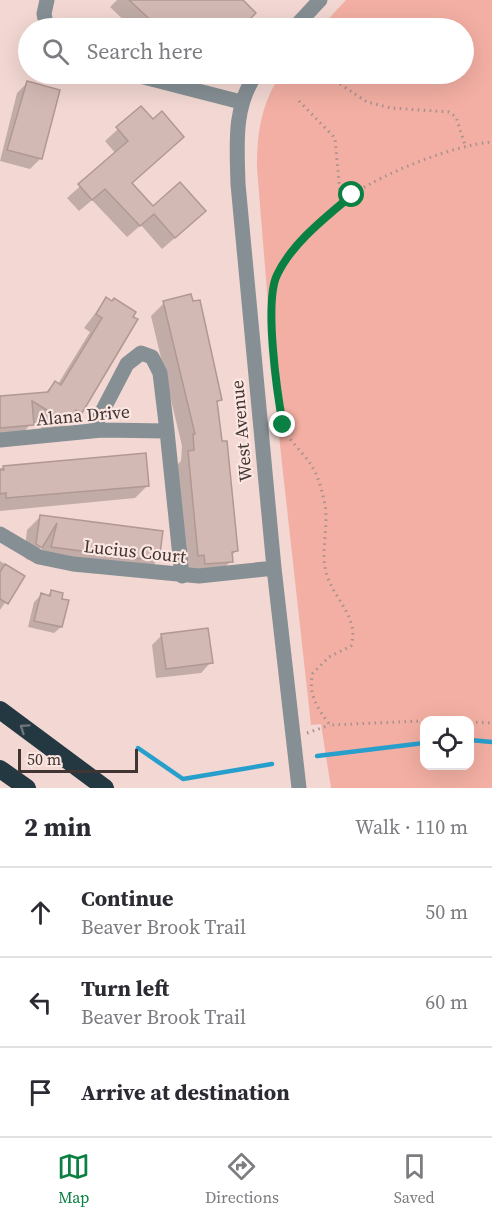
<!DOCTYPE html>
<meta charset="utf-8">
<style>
:root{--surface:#fff;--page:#f7f7f7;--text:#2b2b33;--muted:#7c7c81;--line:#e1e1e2;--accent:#0b8043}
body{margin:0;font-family:"Source Serif 4",serif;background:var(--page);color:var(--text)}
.controls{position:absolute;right:18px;bottom:18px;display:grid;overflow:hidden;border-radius:12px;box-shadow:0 6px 24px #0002}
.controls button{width:54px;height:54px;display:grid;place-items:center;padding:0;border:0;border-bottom:2px solid var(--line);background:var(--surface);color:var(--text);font:30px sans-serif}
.scale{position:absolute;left:18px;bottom:15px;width:120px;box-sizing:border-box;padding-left:6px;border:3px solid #403533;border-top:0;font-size:16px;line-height:21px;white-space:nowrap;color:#403533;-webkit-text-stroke:4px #fce6e2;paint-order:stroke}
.stop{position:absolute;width:18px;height:18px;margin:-14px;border:4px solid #0b8043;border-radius:50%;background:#fff}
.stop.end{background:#0b8043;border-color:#fff;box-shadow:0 2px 6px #0008}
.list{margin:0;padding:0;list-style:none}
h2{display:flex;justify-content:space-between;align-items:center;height:78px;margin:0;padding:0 24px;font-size:26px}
h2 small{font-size:20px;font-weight:400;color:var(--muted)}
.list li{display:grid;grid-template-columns:39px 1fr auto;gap:18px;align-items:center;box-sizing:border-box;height:90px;padding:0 24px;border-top:2px solid var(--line)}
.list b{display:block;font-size:22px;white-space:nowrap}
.list p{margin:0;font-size:20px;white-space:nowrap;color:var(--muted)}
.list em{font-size:20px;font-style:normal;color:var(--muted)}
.icon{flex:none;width:33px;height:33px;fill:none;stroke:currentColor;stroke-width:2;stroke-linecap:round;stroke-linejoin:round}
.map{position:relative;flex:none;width:492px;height:788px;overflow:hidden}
.search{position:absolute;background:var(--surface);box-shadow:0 6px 24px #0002;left:18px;right:18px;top:18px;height:66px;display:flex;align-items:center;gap:15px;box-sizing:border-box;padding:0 21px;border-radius:33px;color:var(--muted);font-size:22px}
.sheet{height:348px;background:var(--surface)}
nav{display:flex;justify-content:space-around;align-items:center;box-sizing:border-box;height:84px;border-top:2px solid var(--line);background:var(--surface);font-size:16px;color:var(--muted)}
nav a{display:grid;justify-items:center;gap:3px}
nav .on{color:var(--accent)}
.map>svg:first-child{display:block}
.green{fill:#f3afa3;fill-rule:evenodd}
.shadow{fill:#0003}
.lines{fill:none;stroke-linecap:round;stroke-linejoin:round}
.stream{stroke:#279fcc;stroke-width:4.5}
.building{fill:#d3b9b4;stroke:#b19893;stroke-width:1.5}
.path{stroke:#a5918d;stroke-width:3;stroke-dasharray:1.5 4.5;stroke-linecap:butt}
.minor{stroke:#858f94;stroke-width:15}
.highway{stroke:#243842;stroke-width:18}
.oneway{stroke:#70757a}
.route{stroke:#0b8043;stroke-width:8}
.labels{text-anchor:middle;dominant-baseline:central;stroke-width:4.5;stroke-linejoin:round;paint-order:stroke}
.street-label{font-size:18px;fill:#403533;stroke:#fce6e2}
</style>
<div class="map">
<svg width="492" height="788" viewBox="0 0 492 788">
<rect width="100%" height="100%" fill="#f2d7d2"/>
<path class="green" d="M346,0H492V788H331L321,724L311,725L278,427L257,168C257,133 261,104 281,74H464V28H320ZM424,720H470V766H424Z"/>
<path class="shadow" d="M117,0H242L254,13L239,28H132L110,7Z
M27,83L40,159L30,169L0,161L17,93Z
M141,108L130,183L152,208L191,224L162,249L141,225L127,237L92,200L79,211L67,198L116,154L105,141Z
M106,299L135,320L80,412L54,436L32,422L19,438L0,439V397L45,393L55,383L58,384L90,332L84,328Z
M164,303L221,399L216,404L236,551L231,556V561L218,574L192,577V568H185L176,466L181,461L182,446L151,316Z
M145,455L148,485L135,498L0,511V468Z
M40,517L161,532L158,560L144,574L39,560L43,545L28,560L24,557L27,530Z
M0,561L23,576L0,610Z
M51,592L61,627L54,633L28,627L34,602L41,595L47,596Z
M162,635L211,662L201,673L156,678L152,645Z"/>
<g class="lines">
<path class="stream" d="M470,740L492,742
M138,748L183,779L272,764
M317,756L424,743"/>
</g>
<path class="building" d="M129,0H243L256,13L241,28H159Z
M27,81L60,90L42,159L7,150Z
M141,106L153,119L162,111L184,137L132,183L153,206L180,182L206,211L175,238L154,214L140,226L105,189L92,200L78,184L128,141L116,127Z
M191,294L193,301L200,300L222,400L217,401L222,441H227L238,551L232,552L233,562L205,564L204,555L198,556L188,451L194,450L193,434H195L163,301Z
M106,297L112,301L114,298L136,312L133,317L138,319L82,413L76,410L68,423L32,401L34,425L0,428V396L48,392L55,381L61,385L102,318L96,314Z
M146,453L149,486L6,498V493L0,494V470H4L3,466Z
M40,515L163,531L159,561L51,547L57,523L42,548L36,544Z
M5,564L25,576L8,604L0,599V572Z
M51,590L63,593L62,599L69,600L62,627L34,621L41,593L50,596Z
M208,628L213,663L166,669L161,634Z"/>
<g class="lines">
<path class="path" d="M325,74L367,102L391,108L449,112L456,117L465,145
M299,101L335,138L341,204
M424,721L330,725C318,709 307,693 313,673L329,657L351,646C360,617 333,599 326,572C320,548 330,525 324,500C321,486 316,470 307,459C298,448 288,439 283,426C275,399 266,303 276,277C280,266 289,256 297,247C312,229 332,208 353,194C385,173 453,145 492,142
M470,722L492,723
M307,733L330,725"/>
<path class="minor" d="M47,0L44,14L47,28
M294,28L320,0
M132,74L241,102
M256,74C233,107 237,145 238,184L274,568L299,788
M92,431L127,364L141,353L152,357L160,373L167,431
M0,440L102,430L167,431L182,576
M0,534L39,557L73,564L199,576L274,568"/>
<path class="highway" d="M0,710L105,788
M0,769L27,788"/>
</g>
<defs><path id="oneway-chevron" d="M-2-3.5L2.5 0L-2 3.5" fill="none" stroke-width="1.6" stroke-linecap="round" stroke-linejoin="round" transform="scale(1.5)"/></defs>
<use class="oneway" href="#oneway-chevron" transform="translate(24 728) rotate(-145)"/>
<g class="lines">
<path class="route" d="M283,425C277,393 264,302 277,275C292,243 326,217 352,195"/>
</g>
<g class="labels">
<g class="street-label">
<text transform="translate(83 415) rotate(-5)">Alana Drive</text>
<text transform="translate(241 431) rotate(-95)">West Avenue</text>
<text transform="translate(135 551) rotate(6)">Lucius Court</text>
</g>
</g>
</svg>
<div class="controls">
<button><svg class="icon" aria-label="locate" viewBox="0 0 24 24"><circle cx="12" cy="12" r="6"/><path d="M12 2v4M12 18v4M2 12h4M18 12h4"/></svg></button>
</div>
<div class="scale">50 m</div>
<div class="stop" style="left:352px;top:195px"></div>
<div class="stop end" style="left:283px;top:425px"></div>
<div class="search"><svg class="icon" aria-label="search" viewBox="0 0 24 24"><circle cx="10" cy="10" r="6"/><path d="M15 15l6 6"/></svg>Search here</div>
</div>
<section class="sheet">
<h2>2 min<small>Walk · 110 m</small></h2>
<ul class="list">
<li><svg class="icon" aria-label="ahead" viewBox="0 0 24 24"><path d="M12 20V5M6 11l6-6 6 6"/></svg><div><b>Continue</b><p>Beaver Brook Trail</p></div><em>50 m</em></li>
<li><svg class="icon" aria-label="left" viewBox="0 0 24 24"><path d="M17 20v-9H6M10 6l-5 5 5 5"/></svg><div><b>Turn left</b><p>Beaver Brook Trail</p></div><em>60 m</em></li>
<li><svg class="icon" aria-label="arrive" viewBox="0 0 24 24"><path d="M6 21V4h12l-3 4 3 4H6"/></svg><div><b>Arrive at destination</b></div></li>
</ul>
</section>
<nav>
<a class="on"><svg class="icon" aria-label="map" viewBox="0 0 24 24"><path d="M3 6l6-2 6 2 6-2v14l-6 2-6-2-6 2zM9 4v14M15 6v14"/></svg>Map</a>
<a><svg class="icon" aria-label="directions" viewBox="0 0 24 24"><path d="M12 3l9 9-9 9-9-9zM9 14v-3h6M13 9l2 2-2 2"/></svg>Directions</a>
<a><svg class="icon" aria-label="saved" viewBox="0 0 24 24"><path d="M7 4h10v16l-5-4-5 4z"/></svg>Saved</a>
</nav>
